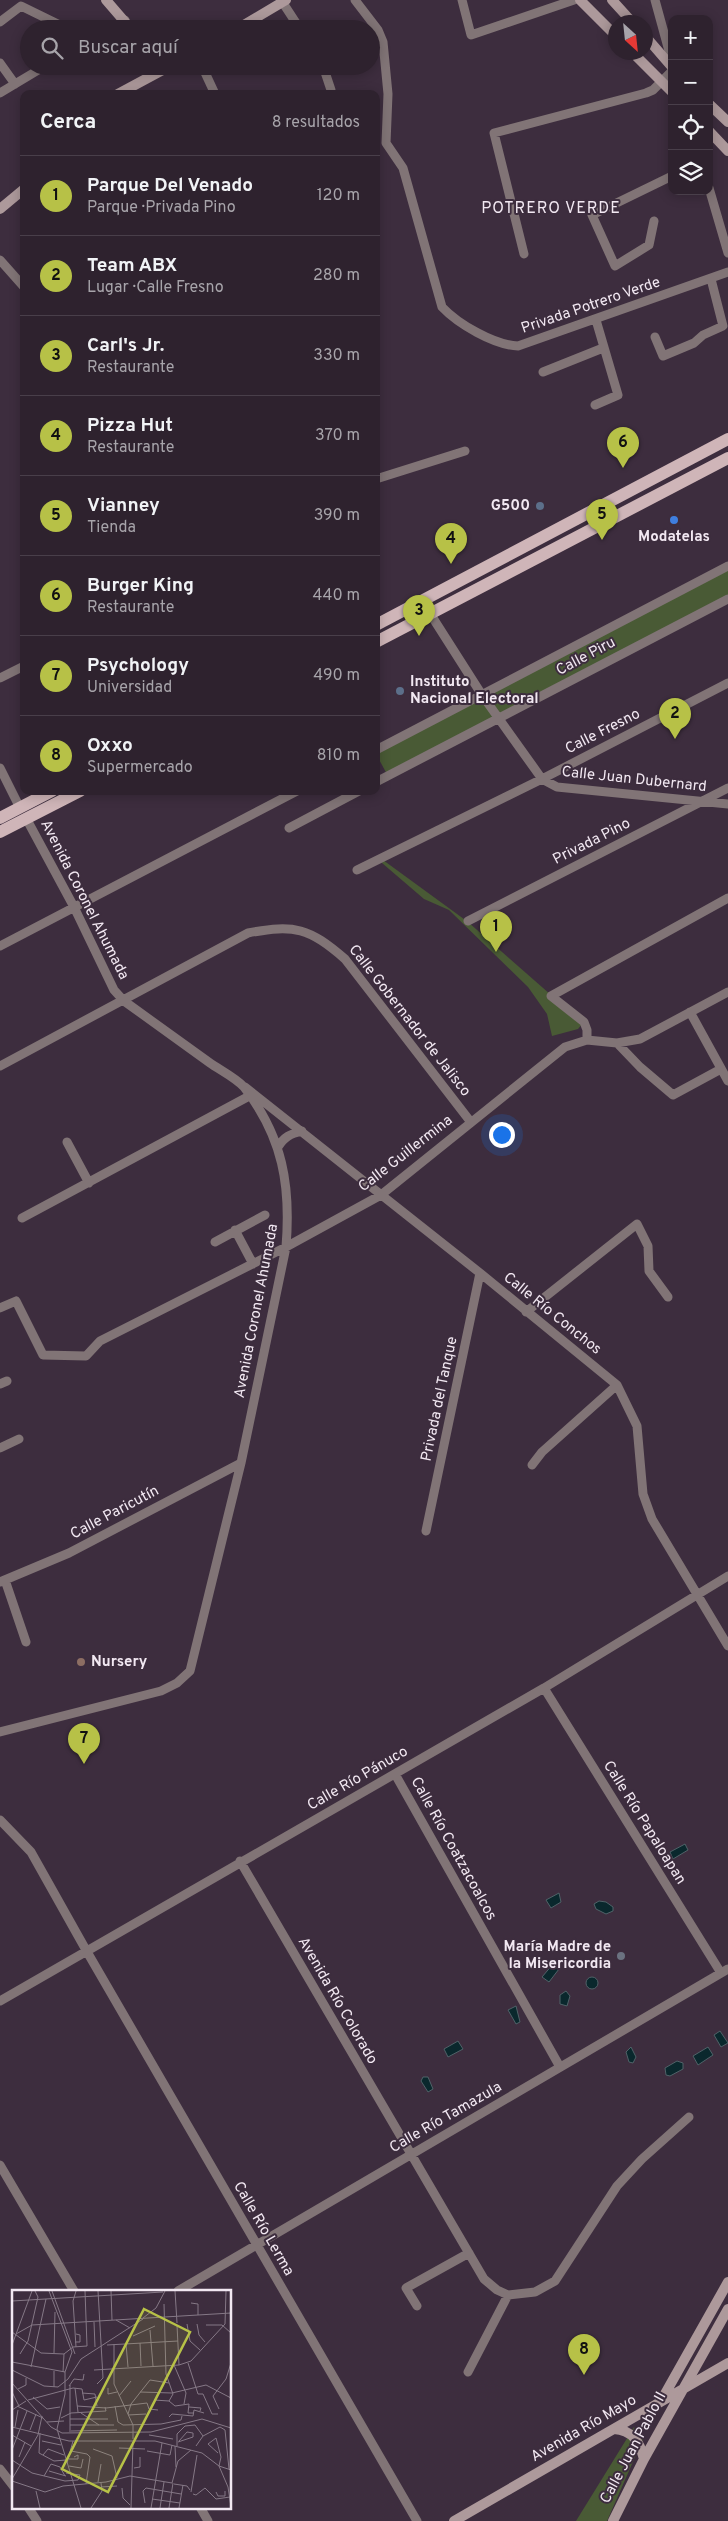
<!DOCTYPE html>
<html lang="es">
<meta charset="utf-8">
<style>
:root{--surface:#2e222e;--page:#362a36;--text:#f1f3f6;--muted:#a7a4aa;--line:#493f4a;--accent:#b7c147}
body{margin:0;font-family:Overpass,sans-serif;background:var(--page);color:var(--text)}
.controls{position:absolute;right:15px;top:15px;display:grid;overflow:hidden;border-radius:10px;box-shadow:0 2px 12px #0003}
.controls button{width:45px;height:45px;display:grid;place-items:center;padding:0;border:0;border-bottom:1px solid var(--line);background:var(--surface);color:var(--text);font:25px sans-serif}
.compass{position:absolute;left:608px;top:15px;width:45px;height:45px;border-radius:50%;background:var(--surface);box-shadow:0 2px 12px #0003;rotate:153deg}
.you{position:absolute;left:501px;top:1134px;width:18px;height:18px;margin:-12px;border:4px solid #fff;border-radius:50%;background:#1a73e8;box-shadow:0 0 0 8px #1a73e833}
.badge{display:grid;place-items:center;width:32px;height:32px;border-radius:50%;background:var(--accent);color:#111;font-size:16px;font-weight:700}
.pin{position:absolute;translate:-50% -41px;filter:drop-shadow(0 1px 2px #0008)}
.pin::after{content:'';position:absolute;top:26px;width:18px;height:15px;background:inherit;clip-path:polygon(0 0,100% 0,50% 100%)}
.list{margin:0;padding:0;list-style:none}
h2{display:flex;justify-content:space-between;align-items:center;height:65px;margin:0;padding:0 20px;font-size:21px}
h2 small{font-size:16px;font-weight:400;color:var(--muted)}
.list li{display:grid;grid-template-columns:32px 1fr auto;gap:15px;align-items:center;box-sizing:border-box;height:80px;padding:0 20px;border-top:1px solid var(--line)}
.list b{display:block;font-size:19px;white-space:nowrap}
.list p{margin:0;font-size:16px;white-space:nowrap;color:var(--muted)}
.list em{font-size:16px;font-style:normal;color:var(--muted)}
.icon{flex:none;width:28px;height:28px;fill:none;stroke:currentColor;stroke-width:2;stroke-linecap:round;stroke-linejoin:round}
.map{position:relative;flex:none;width:728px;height:2521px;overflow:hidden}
.search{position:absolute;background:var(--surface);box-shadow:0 2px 12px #0003;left:20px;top:20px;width:360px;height:55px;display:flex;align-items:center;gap:12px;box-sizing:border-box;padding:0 18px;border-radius:28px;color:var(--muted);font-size:19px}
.panel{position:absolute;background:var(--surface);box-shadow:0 2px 12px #0003;left:20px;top:90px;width:360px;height:705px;border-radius:10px}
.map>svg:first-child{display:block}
.green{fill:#495a35}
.water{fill:#0a282d;stroke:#506268}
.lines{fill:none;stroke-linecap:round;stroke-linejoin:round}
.street{stroke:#817476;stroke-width:9}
.secondary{stroke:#ad999b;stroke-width:10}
.primary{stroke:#cfb5b8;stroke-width:12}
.service-dot{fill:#5c6f8a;stroke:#3d2d3e;stroke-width:2}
.shop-dot{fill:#3f7fe0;stroke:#3d2d3e;stroke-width:2}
.education-dot{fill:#8d6e63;stroke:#3d2d3e;stroke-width:2}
.worship-dot{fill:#6b7280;stroke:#3d2d3e;stroke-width:2}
.labels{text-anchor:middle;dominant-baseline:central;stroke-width:4;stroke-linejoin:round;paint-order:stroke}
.street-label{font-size:15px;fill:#f2e8f2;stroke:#3d2d3e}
.poi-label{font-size:15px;font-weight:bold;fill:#f2e8f2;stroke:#3d2d3e;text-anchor:end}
.neighbourhood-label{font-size:16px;letter-spacing:1px;fill:#f2e8f2;stroke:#3d2d3e}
.inset-road{fill:none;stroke:#857886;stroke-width:1}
.view{fill:#b7c147;fill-opacity:0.15;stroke:#b7c147;stroke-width:2.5}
.inset-edge{fill:none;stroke:#f2e8f2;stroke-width:2.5}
</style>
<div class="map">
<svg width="728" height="2521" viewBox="0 0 728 2521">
<rect width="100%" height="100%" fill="#3d2d3e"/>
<path class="green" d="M728,566V599L388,776L376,754Z
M383,860L468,922L583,1023L578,1029L552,1036L547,1014L528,987L449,910L424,899L382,863Z
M634,2427L643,2439L607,2521H576Z"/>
<path class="water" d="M685,1844L688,1850L673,1859L670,1852Z
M559,1893L561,1902L551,1908L546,1900Z
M599,1901L606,1902L613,1907V1911L606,1914L596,1909L594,1904Z
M553,1964L559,1969L549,1982L542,1977Z
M586 1983a6 6 0 1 1 12 0a6 6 0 1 1-12 0Z
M566,1991L570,1996L567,2006L560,2004V1995Z
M516,2006L520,2022L516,2024L508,2010Z
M720,2031L728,2043L721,2047L714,2035Z
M458,2041L463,2049L448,2057L444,2049Z
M631,2047L636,2057L633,2063L629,2062L626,2052Z
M708,2047L713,2055L698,2065L693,2056Z
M677,2061L683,2063V2069L670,2076L666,2075L665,2068Z
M423,2077H428L433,2089L428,2092L421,2081Z"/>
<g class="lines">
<path class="street" d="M355,0L378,30L383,42L388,94L386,143L403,168L442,307C458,324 494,345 518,346L728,272
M462,0L471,35L574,0
M655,0L672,62
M283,3L300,29
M0,22L21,6L68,29
M110,29L125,20
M0,63L15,84
M202,66L215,94
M323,66L331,90
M0,93L45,66
M709,188L728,253
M654,221L649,245L615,266L592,215L672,176
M524,254L494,133L646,93L653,90L672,71
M0,260L24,287
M655,337L663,356L694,343L703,335L723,326L711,279
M543,372L603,348
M595,405L618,395L596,320
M376,479L465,451
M426,600L431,615L482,695L542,779L557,787L728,804
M0,678L24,666
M376,750L728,566
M0,768L20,808
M376,782L728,599
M289,828L359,791
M357,870L542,779L728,683
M468,921L728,788
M0,946L297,791
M690,1012L728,1081
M587,1040V1030L584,1022L551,996L728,898
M617,1043L640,1067L673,1095L721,1069
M0,1066L248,933C295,924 309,928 345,959L470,1121
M245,1087L480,1273L617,1385L637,1426L643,1494L652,1519L728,1646
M67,1142L89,1183
M278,1147C284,1137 290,1134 302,1131
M22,1218L253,1094
M235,1230L253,1264
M215,1242L265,1215
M0,1308L16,1301L43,1355L86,1356L100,1341L286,1247L381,1195L565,1047L587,1040L617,1043L640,1039L728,992
M526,1312L637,1224L648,1246L649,1271L668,1297
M0,1384L7,1381
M0,1448L19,1439
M532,1465L542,1452L617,1385
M426,1531L480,1273
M5,1580L26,1642
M0,1582L69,1553L241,1463
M544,1688L721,1973
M0,1732L161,1691L177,1683L190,1671L241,1463L286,1247C291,1186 283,1137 244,1087C236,1078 220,1070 210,1063C181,1042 152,1021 124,1001L114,990L74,907L26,818
M395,1774L560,2067
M0,1820L31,1852L86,1950L417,2521
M240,1861L484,2279L497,2290L508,2295L535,2292L555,2281L617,2186L642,2159L689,2117
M0,2001L544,1688L728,1576
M0,2165L74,2291
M178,2291L728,1969
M417,2306L406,2288L469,2253
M468,2372L508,2295
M0,2469L14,2487
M28,2507L37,2521
M200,2507L208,2521"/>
<path class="secondary" d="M106,0L131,29
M580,0L616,36
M612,0L632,22
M237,29L286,0
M646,37L672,67
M632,52L672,92
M118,94L170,66
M709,104L728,122
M709,131L728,151
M0,209L24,189
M661,2401L728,2282
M614,2429C633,2430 640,2443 644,2459
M454,2521L728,2363
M613,2521L644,2459L728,2309"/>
<path class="primary" d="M376,625L728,439
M376,642L728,458
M0,818L52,791
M0,832L80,791"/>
</g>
<g class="service-dot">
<circle cx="540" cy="506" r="5"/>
<circle cx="400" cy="691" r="5"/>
</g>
<circle class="shop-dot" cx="674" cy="520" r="5"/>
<circle class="education-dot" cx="81" cy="1662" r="5"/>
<circle class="worship-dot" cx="621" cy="1956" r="5"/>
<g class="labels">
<g class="street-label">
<text transform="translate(591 306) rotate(-19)">Privada Potrero Verde</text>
<text transform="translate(586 657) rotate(-28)">Calle Piru</text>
<text transform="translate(603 732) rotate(-27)">Calle Fresno</text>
<text transform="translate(634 780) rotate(6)">Calle Juan Dubernard</text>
<text transform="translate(592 842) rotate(-27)">Privada Pino</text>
<text transform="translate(84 900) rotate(63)">Avenida Coronel Ahumada</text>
<text transform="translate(409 1021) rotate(52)">Calle Gobernador de Jalisco</text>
<text transform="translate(406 1154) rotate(-38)">Calle Guillermina</text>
<text transform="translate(257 1311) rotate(-79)">Avenida Coronel Ahumada</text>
<text transform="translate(552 1314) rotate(39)">Calle Río Conchos</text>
<text transform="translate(440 1399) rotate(-78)">Privada del Tanque</text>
<text transform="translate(115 1513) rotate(-28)">Calle Paricutín</text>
<text transform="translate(358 1779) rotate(-30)">Calle Río Pánuco</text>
<text transform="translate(644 1823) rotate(58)">Calle Río Papaloapan</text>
<text transform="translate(453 1849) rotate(61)">Calle Río Coatzacoalcos</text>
<text transform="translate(337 2001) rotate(60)">Avenida Río Colorado</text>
<text transform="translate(446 2118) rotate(-30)">Calle Río Tamazula</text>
<text transform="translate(263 2229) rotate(60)">Calle Río Lerma</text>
<text transform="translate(584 2429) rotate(-30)">Avenida Río Mayo</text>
<text transform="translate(634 2448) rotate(-62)">Calle Juan Pablo II</text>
</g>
<g class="poi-label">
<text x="530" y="506">G500</text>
<text x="674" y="537" text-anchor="middle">Modatelas</text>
<text x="410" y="682" text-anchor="start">Instituto<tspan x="410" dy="17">Nacional Electoral</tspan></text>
<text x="91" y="1662" text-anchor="start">Nursery</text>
<text x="611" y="1947">María Madre de<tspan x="611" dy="17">la Misericordia</tspan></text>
</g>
<g class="neighbourhood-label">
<text x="551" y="209">POTRERO VERDE</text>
</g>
</g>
<g transform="translate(12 2290)">
<rect width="219" height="219" fill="#3d2d3e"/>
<path class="inset-road" d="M37,1L60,62L53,82V104L45,139L69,218M40,1L63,64M99,1L100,30M163,1L165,33M0,11L151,2M179,13L186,14V25M152,14L154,84L161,104L157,111M131,28L144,18L153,1M104,30L118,38M82,32L83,57M175,34L178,51L188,60M185,34L187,45L193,52M165,35L167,75M194,35H210L219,43M138,40L141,76M0,42L29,63L52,64L61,57L75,56L73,1M4,44L20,35L219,23M121,46L143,36M63,52H68V45L64,44M128,53L129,76M102,54V94L121,135V149M114,54L116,77M0,55L20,1M95,55L166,51M64,57L61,11L64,1M42,63L43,22M8,64L16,51L26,7L23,1M0,72L53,82M176,73L186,104H191L200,124H206M162,75L174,103L172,114M19,77L34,9M0,80L32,96L46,97L56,89L69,69L131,29M82,80L167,75L179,71L213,34L214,1M51,82L52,64M0,93L39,137L50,143L139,142L190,129L219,138M85,94L91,88L86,1M58,95V142M57,96L62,89L71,90L72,84M42,97V81M63,98L66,122M96,98V104L105,102M6,99L14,95V88M0,102L7,116M128,102L160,103L194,95L219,108M70,103L83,104L85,116M107,106L119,91M21,107L35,119L48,117M16,110L61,98L70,99L72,110L85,107M142,110L157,111M157,111L163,116L177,114L176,123H182M5,116L31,128M65,116L94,118L135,113L137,119L146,120M103,116L106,132L111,135L149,134L169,130L170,126M177,117L189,118L188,121M207,119L201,106L214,89L219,73M0,120L14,111M69,123L87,135M116,124L119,114L138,90L157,93M116,125L134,124M157,127L160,124L181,126L182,120L192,123M49,128L59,123L94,121L93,117M58,129H96M35,132L52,131M58,135H102M0,137L57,151H143L190,163L207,176L219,180M3,137L6,120M208,137L213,140L217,179M18,140L24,124M59,141L105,140M28,143L27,163L42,171L54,170M0,145L19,156M137,145L161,149M30,151L49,155M166,152L181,147V143L175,142L167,151M163,156L164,177M165,156V144L173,136L183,135L191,146M184,156L191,146L208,137M107,158L133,159M81,159L100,166L105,188M0,160L15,121M59,161L75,164L78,167L74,194M135,161L158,165L160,155M206,163L196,154L204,148L209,167L207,176L216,197L219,217M31,165L36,159L52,165M7,167L13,152M57,169H66V165L62,167M0,170L20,183L53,191L66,190L68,185L54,183M55,173L61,151M57,176L69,178L71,169M122,178L128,177V167M37,181L54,186M32,186L39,174L48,177L53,186M0,189L26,145L30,126M0,191L33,202L51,196L94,192L118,186L160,193L166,171L179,160M86,192L89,174M162,194L175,196L178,200M89,197L105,196M110,198L111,208L118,215M24,201L28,218M179,202L185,165M204,202L206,206H213V201M181,204L184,205L193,198L204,209L218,207M140,209L168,213M133,213L131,201L134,198L169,204M79,218L90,201L89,193M119,218L121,152M139,218L150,153M148,218L152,192M157,218L161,193M167,218L171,195"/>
<path class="view" d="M132,19L178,42L96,202L50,179Z"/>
<rect width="219" height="219" class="inset-edge"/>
</g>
</svg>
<div class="controls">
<button>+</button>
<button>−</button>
<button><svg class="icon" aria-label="locate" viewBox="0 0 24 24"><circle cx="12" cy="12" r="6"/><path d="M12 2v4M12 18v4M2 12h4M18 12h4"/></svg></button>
<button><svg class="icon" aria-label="layers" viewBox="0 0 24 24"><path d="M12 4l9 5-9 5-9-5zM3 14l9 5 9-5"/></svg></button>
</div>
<svg class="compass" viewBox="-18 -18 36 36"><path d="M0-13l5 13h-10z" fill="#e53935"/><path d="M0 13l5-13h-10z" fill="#a7a4aa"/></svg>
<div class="you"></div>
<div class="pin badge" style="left:496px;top:952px">1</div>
<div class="pin badge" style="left:675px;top:739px">2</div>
<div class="pin badge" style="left:419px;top:636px">3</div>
<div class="pin badge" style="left:451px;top:564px">4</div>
<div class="pin badge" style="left:602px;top:540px">5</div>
<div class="pin badge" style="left:623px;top:468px">6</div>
<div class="pin badge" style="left:84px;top:1764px">7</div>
<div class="pin badge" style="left:584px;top:2375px">8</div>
<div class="search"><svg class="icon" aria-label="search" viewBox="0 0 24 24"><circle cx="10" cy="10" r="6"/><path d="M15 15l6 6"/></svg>Buscar aquí</div>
<section class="panel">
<h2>Cerca<small>8 resultados</small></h2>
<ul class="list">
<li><span class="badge">1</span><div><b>Parque Del Venado</b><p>Parque · Privada Pino</p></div><em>120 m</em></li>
<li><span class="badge">2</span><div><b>Team ABX</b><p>Lugar · Calle Fresno</p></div><em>280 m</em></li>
<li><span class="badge">3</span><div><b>Carl's Jr.</b><p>Restaurante</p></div><em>330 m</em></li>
<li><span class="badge">4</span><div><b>Pizza Hut</b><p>Restaurante</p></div><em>370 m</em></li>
<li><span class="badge">5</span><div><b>Vianney</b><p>Tienda</p></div><em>390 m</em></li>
<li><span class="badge">6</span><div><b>Burger King</b><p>Restaurante</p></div><em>440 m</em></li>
<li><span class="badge">7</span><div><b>Psychology</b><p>Universidad</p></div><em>490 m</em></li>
<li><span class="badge">8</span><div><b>Oxxo</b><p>Supermercado</p></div><em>810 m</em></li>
</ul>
</section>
</div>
